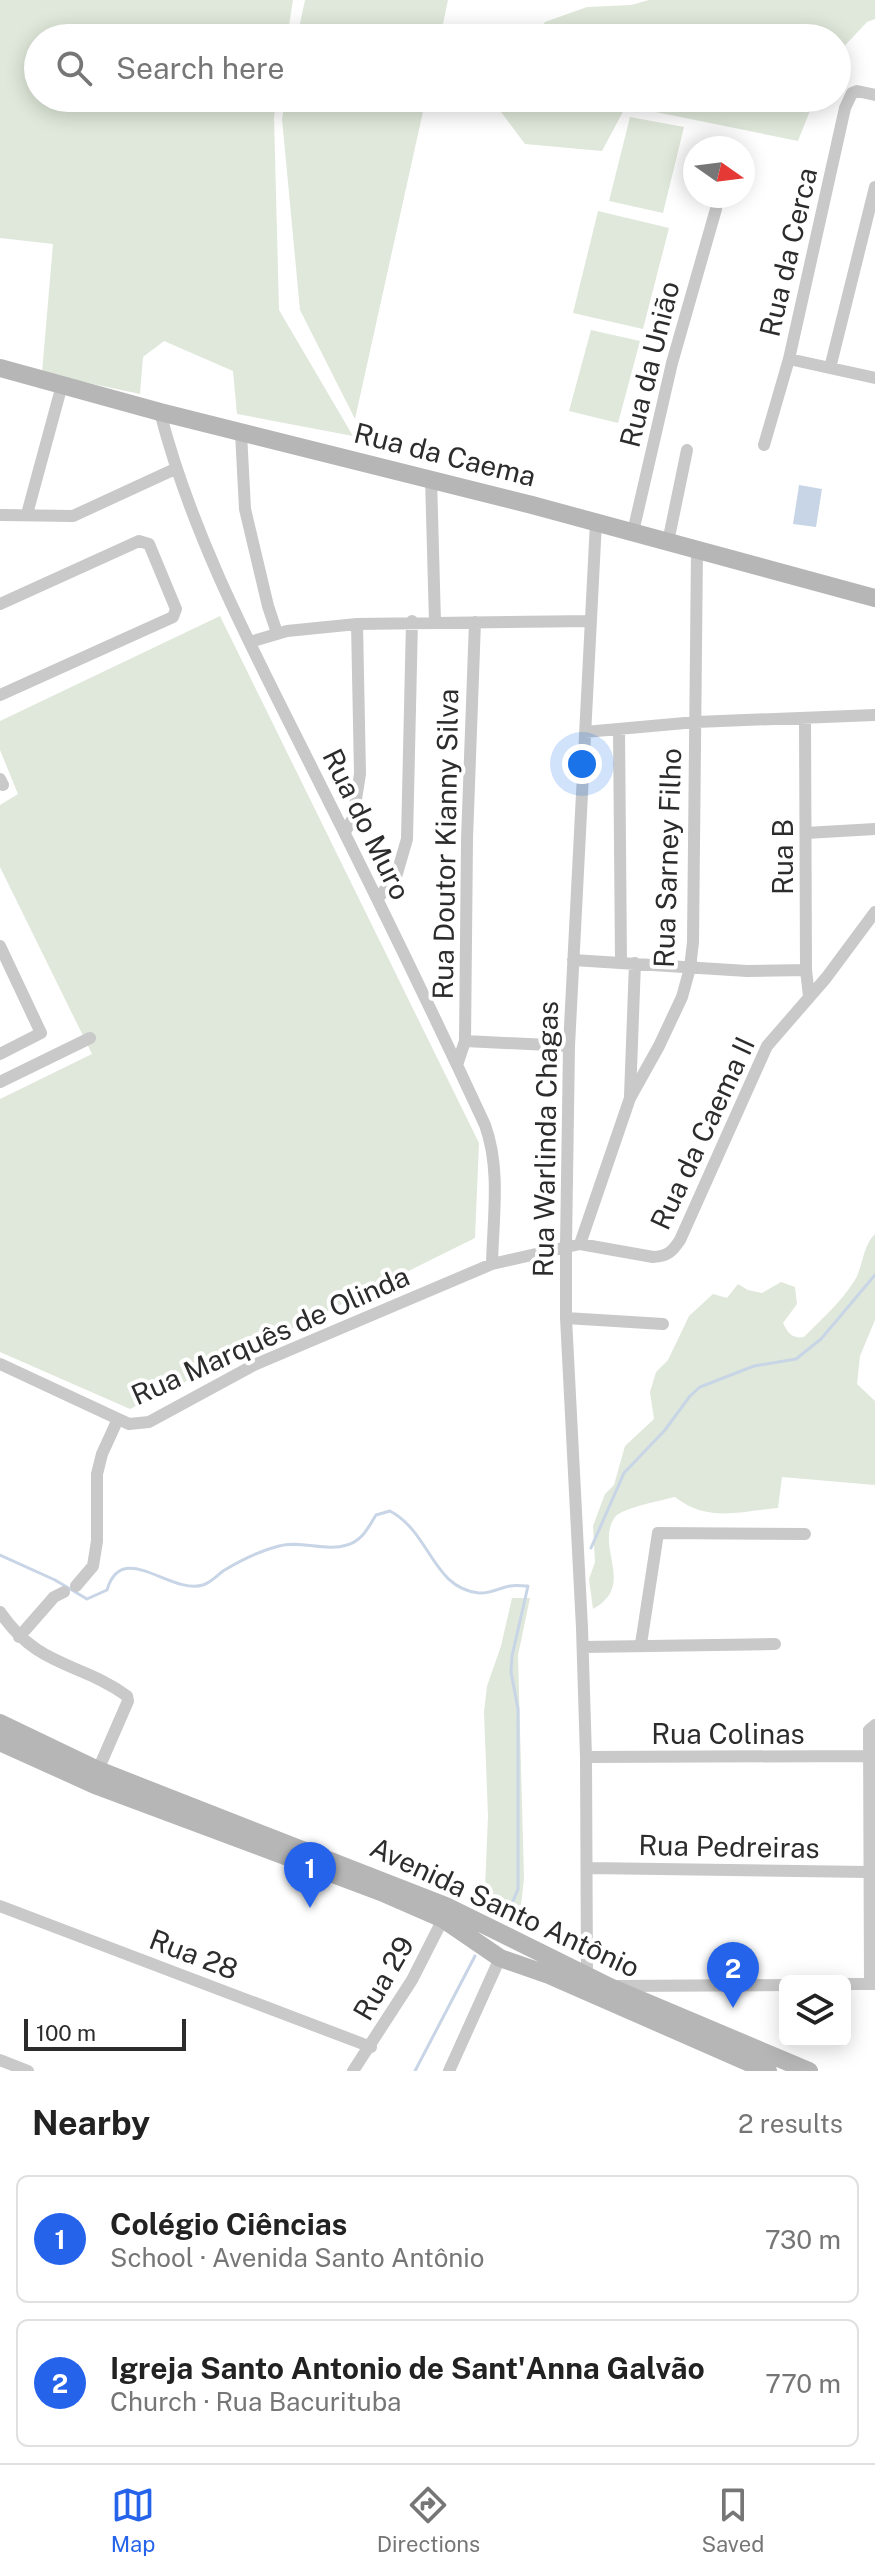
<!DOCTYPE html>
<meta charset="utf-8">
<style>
:root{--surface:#fff;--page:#f6f6f6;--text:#222;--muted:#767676;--line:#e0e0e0;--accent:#2563eb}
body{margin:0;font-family:"Public Sans",sans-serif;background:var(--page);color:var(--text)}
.controls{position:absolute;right:24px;bottom:24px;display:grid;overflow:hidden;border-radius:12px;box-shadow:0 4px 20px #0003}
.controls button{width:72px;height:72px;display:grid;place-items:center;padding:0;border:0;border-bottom:2px solid var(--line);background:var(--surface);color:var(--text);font:40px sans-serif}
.compass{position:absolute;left:683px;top:136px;width:72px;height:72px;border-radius:50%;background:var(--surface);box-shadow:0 4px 20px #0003;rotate:104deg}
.scale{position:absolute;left:24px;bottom:20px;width:162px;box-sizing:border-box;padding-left:8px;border:4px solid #2c2c2c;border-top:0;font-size:22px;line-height:28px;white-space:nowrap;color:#2c2c2c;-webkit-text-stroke:6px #fff;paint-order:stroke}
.you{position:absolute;left:582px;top:764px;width:28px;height:28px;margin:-20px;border:6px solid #fff;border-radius:50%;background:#1a73e8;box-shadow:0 0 0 12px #1a73e833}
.badge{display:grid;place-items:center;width:52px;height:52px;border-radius:50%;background:var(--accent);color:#fff;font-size:26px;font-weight:700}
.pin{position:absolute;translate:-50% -66px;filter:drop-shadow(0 2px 4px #0008)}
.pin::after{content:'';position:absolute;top:42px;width:28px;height:24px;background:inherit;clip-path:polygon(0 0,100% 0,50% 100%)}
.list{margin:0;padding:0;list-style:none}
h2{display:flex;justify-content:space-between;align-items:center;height:104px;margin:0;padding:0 32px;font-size:34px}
h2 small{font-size:26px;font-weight:400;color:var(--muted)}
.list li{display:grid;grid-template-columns:52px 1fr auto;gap:24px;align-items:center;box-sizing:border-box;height:128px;margin:0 16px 16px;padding:0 16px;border:2px solid var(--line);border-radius:12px}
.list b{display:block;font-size:30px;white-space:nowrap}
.list p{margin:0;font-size:26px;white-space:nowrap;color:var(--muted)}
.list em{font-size:26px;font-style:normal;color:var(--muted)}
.icon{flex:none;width:44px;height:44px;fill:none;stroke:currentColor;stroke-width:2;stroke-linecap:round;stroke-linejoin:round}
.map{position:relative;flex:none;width:875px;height:2071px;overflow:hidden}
.search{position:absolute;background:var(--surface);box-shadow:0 4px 20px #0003;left:24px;right:24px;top:24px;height:88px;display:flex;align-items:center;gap:20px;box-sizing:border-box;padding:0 28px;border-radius:44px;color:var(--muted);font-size:30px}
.sheet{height:392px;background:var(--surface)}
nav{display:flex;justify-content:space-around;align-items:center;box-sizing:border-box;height:112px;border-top:2px solid var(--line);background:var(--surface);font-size:22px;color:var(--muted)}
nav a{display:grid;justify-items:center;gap:4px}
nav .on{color:var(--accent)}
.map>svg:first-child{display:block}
.green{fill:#dfe8da}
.water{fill:#c8d5e6}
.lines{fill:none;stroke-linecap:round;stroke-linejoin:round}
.stream{stroke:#c8d5e6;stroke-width:3}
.street{stroke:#c9c9c9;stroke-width:12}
.secondary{stroke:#b6b6b6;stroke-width:18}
.labels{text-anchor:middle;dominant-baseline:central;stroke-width:8;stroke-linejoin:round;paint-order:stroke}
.street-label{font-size:28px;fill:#2c2c2c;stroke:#fff}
</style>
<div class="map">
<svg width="875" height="2071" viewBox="0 0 875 2071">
<rect width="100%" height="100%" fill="#fff"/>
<path class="green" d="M0,0H293L287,38H38V98H277L274,117L279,310L353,436L237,414L233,371L164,341L143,357L140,394L42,373L53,244L0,238Z
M305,0H448L440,38H297Z
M649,0H875V19L867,22L837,54V38H533L545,22L587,7L631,5Z
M286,98H426L355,419L300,310L282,119Z
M504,98H815L798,141L626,106L602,151L525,144L501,112Z
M630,117L684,127L663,213L609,201Z
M598,211L669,228L643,329L573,313Z
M591,330L640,341L618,423L569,411Z
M220,616L479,1143L475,1238L130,1409L0,1352V1099L92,1054L0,867V805L18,794L0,750V721Z
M875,1234V1320L860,1356L857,1384L875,1401V1485L782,1477L778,1508C739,1511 708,1523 675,1497C663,1500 622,1508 615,1517C594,1547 637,1585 593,1609L589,1579L595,1562L593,1526L605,1494L614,1485L625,1446L654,1419L650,1392L656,1372L668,1360L689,1316L713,1294L727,1298L738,1284L748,1290L762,1293L781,1282L795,1287L797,1304L783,1323C788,1333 792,1339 804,1337C822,1319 841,1302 855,1280C863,1266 863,1245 875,1234Z
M512,1598H530L518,1655L524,1879L519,1922L481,1905L485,1889L488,1816L484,1712L487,1686L501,1646Z"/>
<path class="water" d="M799,485L822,489L816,527L793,524Z"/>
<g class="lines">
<path class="stream" d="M591,1548L624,1473L665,1430L690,1396L700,1387L754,1366L796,1359L821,1339L875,1275
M0,1555L55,1580L87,1599L107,1590C122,1539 170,1595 203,1585C210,1583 217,1576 223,1571C241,1560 259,1551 279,1546C301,1540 326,1552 347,1545C362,1541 368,1528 376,1515L390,1511C431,1533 432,1588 479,1593C490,1594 499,1588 510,1586C515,1585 522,1586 528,1586L512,1656L511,1672L518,1709V1889L511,1906
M415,2071L475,1956"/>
<path class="street" d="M789,359L875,378
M830,368L875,187
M160,412C192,536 253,650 310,764C370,883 429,1004 485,1125C501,1169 493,1218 492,1264
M241,433L245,509L268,606L277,633
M764,445L789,359L845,108L852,93L857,91L875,95
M431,478L435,622
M27,514L62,385
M0,515L73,516L175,469
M633,532L672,363L716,209
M668,542L687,450
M0,604L139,541L149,544L176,609L173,617L0,695
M250,642L287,631L357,624L590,621
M805,718L806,970L809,996
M619,729L621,961
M585,732L696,722L875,715
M0,779L3,785
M345,832L353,818L360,774L357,624
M806,833L875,829
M378,898L396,877L407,839L412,621
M0,946L41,1033L0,1054
M573,960L747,971L806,970
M465,1041L569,1046
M457,1065L465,1041L467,839L475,622
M0,1082L90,1038
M630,1096L635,963
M580,1244L630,1098L659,1046L682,997L690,968L693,942L697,550
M566,1318L663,1324
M0,1364L129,1424L149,1422L254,1365L492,1264L580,1244L653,1257C668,1256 672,1252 680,1240L767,1046L826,978L875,912
M76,1586L93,1566L97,1541V1474L102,1454L118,1419
M0,1612C39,1669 79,1661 127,1696L128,1701L98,1770
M19,1637L54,1597L64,1592
M641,1644L658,1533L805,1534
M583,1647L775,1644
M586,1757L869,1756
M588,1868L869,1872
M0,1906L371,2047
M587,1976L586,1757L582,1628L566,1318V1245L569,1046L596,522
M845,1984H875
M870,1984L869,1730L875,1725
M617,1986L785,1985
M0,2060L28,2071
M353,2071L412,1980L445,1915
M449,2071L500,1958"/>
<path class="secondary" d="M0,368L160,412L532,505L875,598
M0,1723L98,1770L448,1907L610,1987L809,2071
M0,1742L95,1785L381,1892L443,1919L500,1958L549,1975L768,2071"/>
</g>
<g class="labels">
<g class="street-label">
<text transform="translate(788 252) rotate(-77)">Rua da Cerca</text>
<text transform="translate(649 364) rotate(-76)">Rua da União</text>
<text transform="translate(445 454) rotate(14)">Rua da Caema</text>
<text transform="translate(367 824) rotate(64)">Rua do Muro</text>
<text transform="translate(445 844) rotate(-89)">Rua Doutor Kianny Silva</text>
<text transform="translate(782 857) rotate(-90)">Rua B</text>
<text transform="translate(667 858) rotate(-88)">Rua Sarney Filho</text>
<text transform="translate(702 1133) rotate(-65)">Rua da Caema II</text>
<text transform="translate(545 1139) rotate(-89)">Rua Warlinda Chagas</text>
<text transform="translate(270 1335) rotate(-24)">Rua Marquês de Olinda</text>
<text x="728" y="1733">Rua Colinas</text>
<text transform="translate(729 1846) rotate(1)">Rua Pedreiras</text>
<text transform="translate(505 1907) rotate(25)">Avenida Santo Antônio</text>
<text transform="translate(194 1954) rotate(21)">Rua 28</text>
<text transform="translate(383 1978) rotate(-60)">Rua 29</text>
</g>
</g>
</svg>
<div class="controls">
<button><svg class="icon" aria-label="layers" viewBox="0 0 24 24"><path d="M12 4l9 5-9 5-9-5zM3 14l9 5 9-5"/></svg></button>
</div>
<svg class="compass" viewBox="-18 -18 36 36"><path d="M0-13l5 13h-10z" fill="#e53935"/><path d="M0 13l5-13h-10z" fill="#767676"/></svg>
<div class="scale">100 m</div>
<div class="you"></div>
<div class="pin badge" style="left:310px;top:1908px">1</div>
<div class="pin badge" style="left:733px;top:2008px">2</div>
<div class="search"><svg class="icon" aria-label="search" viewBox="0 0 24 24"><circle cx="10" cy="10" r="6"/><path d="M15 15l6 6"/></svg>Search here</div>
</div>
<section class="sheet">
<h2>Nearby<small>2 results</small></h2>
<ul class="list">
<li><span class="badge">1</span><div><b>Colégio Ciências</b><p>School · Avenida Santo Antônio</p></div><em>730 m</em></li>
<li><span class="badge">2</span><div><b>Igreja Santo Antonio de Sant'Anna Galvão</b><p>Church · Rua Bacurituba</p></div><em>770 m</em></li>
</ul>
</section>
<nav>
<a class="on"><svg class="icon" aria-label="map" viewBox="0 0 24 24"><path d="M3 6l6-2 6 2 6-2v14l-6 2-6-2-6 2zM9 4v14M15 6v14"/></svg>Map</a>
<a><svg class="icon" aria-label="directions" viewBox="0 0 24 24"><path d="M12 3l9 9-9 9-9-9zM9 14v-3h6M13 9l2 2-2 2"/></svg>Directions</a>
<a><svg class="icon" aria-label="saved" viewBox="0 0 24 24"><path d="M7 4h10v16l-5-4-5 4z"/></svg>Saved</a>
</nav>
